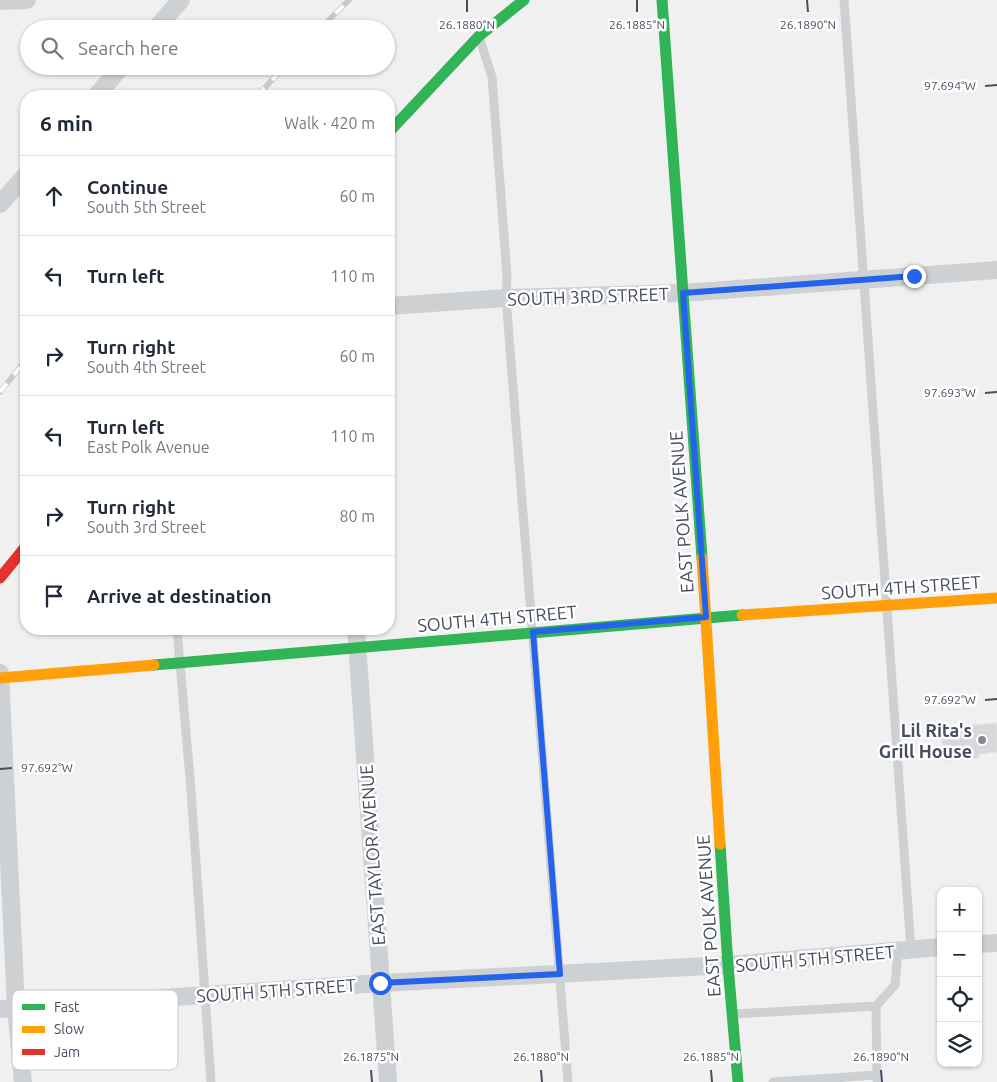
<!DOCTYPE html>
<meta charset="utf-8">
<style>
:root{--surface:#fff;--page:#f6f6f7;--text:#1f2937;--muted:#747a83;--line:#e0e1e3}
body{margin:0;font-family:Ubuntu,sans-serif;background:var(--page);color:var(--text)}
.controls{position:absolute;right:15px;bottom:15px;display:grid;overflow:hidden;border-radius:10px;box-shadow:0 1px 4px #0004}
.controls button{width:45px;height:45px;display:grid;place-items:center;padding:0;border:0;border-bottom:1px solid var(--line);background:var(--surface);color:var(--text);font:25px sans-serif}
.stop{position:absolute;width:15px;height:15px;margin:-11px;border:4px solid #2563eb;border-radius:50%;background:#fff}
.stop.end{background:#2563eb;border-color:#fff;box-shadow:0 1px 5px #0008}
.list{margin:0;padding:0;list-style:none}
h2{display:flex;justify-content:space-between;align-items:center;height:65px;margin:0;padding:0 20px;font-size:21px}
h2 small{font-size:16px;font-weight:400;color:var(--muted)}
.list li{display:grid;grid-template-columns:32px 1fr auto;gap:15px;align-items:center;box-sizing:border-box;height:80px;padding:0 20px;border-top:1px solid var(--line)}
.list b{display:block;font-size:19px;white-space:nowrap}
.list p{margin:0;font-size:16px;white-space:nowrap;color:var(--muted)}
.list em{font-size:16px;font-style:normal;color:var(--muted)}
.icon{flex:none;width:28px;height:28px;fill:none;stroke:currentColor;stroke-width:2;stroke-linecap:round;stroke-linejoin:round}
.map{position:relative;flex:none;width:997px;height:1082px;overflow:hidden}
.search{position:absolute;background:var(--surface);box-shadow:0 1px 4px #0004;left:20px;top:20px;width:375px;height:55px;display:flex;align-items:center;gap:12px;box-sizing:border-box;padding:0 18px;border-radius:28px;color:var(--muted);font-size:19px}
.panel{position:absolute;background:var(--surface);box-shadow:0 1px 4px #0004;left:20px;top:90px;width:375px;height:545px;border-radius:20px}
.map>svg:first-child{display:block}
.building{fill:#d8d8db;stroke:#e2e2e3}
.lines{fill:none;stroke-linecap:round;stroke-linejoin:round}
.lane{stroke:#ced1d4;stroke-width:9}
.street{stroke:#ced1d4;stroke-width:18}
.fast{stroke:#30b455;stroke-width:11}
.slow{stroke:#ff9f0a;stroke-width:11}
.jam{stroke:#e5322d;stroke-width:11}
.rail-casing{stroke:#c7c9cb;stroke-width:5.5}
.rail{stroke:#fff;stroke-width:4;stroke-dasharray:11;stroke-linecap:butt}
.route{stroke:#2563eb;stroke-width:6}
.ticks{fill:none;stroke:#464f5e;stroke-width:2}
.poi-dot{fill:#828791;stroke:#fff;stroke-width:2}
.labels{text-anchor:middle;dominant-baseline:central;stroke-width:5;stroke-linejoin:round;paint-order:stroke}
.street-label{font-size:18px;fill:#464f5e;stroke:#fff}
.poi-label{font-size:18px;font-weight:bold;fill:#464f5e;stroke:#fff;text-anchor:end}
.key{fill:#fff;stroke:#c8cacf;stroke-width:1}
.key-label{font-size:14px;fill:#464f5e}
.ticks-label{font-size:12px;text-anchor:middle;fill:#464f5e;stroke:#fff;stroke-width:5;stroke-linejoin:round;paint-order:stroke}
</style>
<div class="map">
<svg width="997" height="1082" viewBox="0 0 997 1082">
<rect width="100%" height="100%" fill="#f1f0f0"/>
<path class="building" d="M997,723V752L979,754V758L944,761L941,728Z"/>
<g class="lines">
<path class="lane" d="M844,0L911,950
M480,39L492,77L507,276L506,298L568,1082
M177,629L191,790L211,1082
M734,1014L876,1006
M773,1082L877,1075
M877,1082L876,1006L895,985L898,951"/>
<path class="street" d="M0,1L27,0
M155,29L181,0
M96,96L122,66
M0,204L26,175
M389,306L506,298L683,293L997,270
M356,629L388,1082
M0,673L16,1007L23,1082
M978,944L997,943
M0,1009L381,983L728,965L941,947"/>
<path class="fast" d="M662,0L702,558
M389,132L479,36L524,0
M154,665L742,615
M720,844L728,965L738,1082"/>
<path class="slow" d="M702,558L720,844
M742,615L997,598
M0,678L154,665"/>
<path class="jam" d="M0,578L26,546"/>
<g class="rail-casing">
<path id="rail" d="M320,29L349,0
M257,96L285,66
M0,392L26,360"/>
</g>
<use href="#rail" class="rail"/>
</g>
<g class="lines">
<path class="route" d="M380,983L560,974L533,632L706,617L683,293L914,276"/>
</g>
<path class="ticks" d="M467,0V12M637,0V12M807,0L808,12M985,86L997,85M985,393L997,392M985,700L997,699M0,769L12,768M371,1070L372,1082M541,1070L542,1082M711,1070L712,1082M881,1070L882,1082"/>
<circle class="poi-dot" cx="982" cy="740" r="5"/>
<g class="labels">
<g class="street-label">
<text transform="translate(588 296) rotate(-2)">SOUTH 3RD STREET</text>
<text transform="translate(681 512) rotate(-94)">EAST POLK AVENUE</text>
<text transform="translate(901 587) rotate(-4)">SOUTH 4TH STREET</text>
<text transform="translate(497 618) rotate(-5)">SOUTH 4TH STREET</text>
<text transform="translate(372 855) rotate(-94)">EAST TAYLOR AVENUE</text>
<text transform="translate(708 916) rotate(-94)">EAST POLK AVENUE</text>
<text transform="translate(815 958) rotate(-5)">SOUTH 5TH STREET</text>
<text transform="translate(276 990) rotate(-4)">SOUTH 5TH STREET</text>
</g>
<g class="poi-label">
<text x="972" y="730">Lil Rita's<tspan x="972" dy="21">Grill House</tspan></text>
</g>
</g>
<rect x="12" y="990" width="166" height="80" rx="8" class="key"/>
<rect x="22" y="1004" width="23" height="6" fill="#30b455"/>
<rect x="22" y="1026" width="23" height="7" fill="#ff9f0a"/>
<rect x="22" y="1049" width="23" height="6" fill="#e5322d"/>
<g class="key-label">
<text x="54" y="1012">Fast</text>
<text x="54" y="1034">Slow</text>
<text x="54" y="1057">Jam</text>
</g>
<g class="ticks-label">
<text x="467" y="29">26.1880°N</text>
<text x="637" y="29">26.1885°N</text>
<text x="808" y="29">26.1890°N</text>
<text x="950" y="90">97.694°W</text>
<text x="950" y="397">97.693°W</text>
<text x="950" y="704">97.692°W</text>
<text x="47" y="772">97.692°W</text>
<text x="371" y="1061">26.1875°N</text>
<text x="541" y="1061">26.1880°N</text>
<text x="711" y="1061">26.1885°N</text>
<text x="881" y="1061">26.1890°N</text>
</g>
</svg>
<div class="controls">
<button>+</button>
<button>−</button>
<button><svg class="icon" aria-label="locate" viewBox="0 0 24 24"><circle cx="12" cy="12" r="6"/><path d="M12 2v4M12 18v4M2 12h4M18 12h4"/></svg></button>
<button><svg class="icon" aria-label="layers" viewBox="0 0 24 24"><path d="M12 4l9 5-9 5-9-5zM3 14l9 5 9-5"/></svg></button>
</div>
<div class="stop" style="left:380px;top:983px"></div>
<div class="stop end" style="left:914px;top:276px"></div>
<div class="search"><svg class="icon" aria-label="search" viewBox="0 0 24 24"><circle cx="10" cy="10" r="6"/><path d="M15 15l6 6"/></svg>Search here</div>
<section class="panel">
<h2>6 min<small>Walk · 420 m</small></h2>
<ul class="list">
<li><svg class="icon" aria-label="ahead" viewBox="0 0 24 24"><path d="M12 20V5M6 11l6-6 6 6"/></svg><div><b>Continue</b><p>South 5th Street</p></div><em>60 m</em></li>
<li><svg class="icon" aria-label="left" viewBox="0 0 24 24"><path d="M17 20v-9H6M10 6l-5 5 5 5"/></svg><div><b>Turn left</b></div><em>110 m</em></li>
<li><svg class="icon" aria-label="right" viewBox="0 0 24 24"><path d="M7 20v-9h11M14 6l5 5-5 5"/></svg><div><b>Turn right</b><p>South 4th Street</p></div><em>60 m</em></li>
<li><svg class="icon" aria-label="left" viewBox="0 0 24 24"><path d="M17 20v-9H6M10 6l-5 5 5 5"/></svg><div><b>Turn left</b><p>East Polk Avenue</p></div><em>110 m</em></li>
<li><svg class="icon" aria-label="right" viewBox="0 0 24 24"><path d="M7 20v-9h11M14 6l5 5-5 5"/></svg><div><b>Turn right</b><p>South 3rd Street</p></div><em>80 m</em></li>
<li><svg class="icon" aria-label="arrive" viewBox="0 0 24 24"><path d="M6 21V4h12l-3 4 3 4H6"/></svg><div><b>Arrive at destination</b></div></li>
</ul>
</section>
</div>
